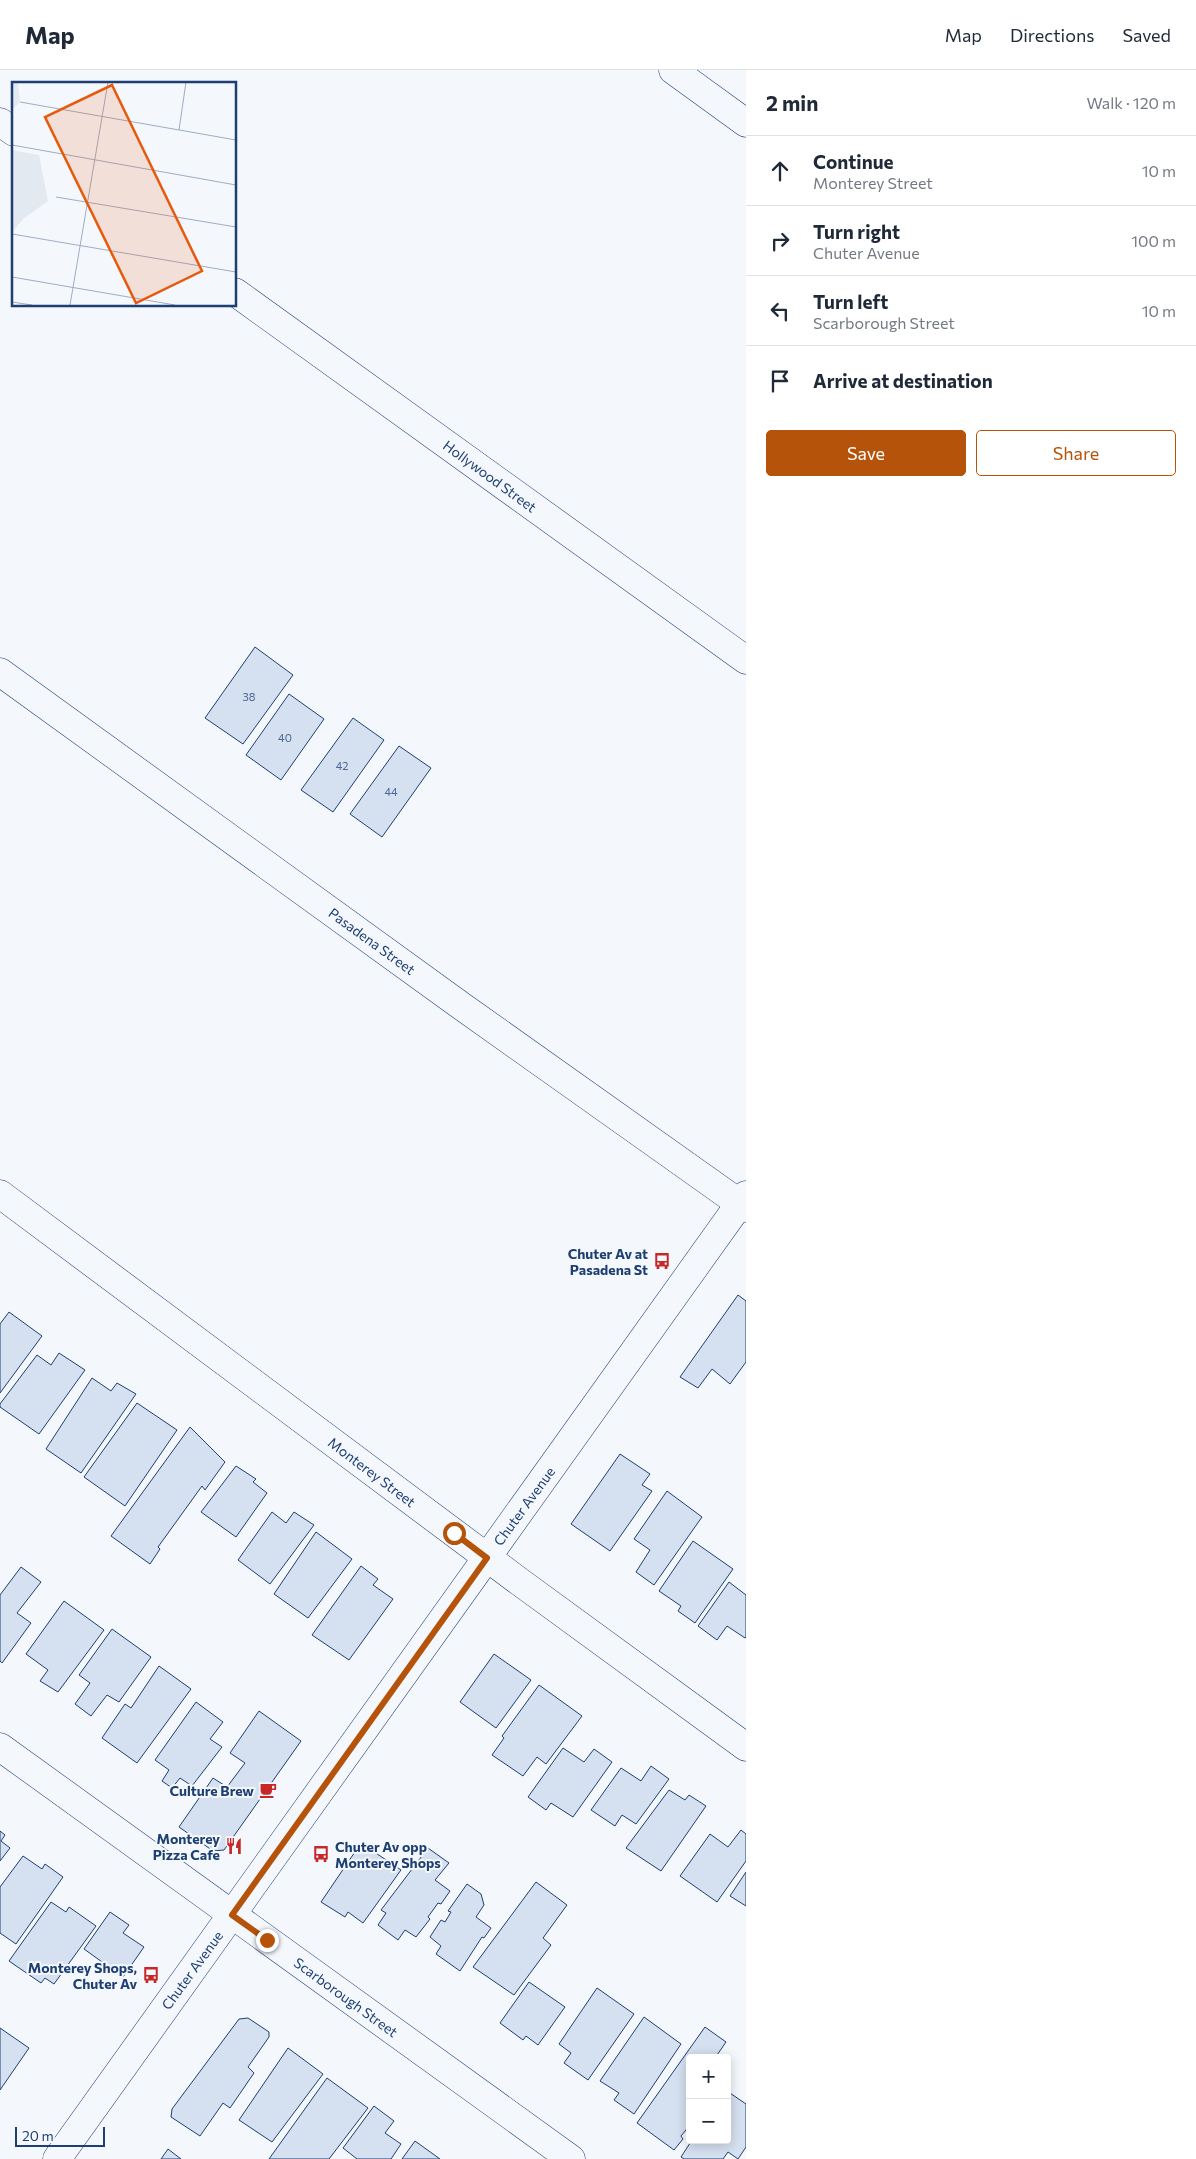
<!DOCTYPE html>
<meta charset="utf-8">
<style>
:root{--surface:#fff;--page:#f2f2f3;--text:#1f2937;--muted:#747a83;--line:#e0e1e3;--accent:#b45309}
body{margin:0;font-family:Commissioner,sans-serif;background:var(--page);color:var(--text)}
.controls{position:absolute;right:15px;bottom:15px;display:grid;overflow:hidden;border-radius:5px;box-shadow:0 2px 12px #0003}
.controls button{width:45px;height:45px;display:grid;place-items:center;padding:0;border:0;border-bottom:1px solid var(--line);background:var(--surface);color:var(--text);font:25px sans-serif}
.scale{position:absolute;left:15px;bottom:12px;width:90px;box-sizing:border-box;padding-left:5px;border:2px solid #1d3f73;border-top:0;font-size:14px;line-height:18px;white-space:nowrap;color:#1d3f73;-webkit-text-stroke:4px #f4f7fb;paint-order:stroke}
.stop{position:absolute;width:15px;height:15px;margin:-11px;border:4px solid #b45309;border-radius:50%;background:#fff}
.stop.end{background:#b45309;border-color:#fff;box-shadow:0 1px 5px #0008}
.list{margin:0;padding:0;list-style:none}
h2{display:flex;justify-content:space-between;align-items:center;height:65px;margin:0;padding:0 20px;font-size:21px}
h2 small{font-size:16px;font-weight:400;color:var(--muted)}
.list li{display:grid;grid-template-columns:32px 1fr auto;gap:15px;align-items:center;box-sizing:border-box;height:70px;padding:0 20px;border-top:1px solid var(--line)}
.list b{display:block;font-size:19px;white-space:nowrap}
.list p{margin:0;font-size:16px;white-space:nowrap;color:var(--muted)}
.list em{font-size:16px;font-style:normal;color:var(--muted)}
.actions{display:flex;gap:10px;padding:15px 20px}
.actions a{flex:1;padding:11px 0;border:1px solid var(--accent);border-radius:5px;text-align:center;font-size:18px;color:var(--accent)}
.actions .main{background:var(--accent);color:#fff}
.icon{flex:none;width:28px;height:28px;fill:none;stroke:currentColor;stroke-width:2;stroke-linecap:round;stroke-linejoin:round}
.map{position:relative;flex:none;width:746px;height:2089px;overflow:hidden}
header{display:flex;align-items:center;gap:30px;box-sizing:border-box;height:70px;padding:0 25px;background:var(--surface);border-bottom:1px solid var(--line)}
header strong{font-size:24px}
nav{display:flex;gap:28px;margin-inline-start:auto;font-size:18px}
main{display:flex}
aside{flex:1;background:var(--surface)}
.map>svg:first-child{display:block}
.building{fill:#d5e0f0;stroke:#1d3f73}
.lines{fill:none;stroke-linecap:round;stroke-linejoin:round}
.street-casing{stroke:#1d3f73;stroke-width:29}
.secondary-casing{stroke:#1d3f73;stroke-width:29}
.street{stroke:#f4f7fb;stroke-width:28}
.secondary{stroke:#f4f7fb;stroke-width:28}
.route{stroke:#b45309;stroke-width:6}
.labels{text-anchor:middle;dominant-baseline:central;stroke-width:4;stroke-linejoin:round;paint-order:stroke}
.number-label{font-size:11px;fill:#4b6792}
.street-label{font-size:14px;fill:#1d3f73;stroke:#f4f7fb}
.poi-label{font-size:14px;font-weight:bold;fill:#1d3f73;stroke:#f4f7fb;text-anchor:end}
.inset-road{fill:none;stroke:#9eadc5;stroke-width:1}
.view{fill:#e8590c;fill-opacity:0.15;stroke:#e8590c;stroke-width:2.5}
.inset-edge{fill:none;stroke:#1d3f73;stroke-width:2.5}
</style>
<header>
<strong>Map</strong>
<nav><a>Map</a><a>Directions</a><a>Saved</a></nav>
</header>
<main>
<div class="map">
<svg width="746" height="2089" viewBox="0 0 746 2089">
<rect width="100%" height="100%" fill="#f4f7fb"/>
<path class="building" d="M255,577L293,605L243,674L205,648Z
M289,624L324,649L281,710L246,685Z
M353,648L384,670L333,742L301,720Z
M399,676L431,698L382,767L350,744Z
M738,1225L746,1231V1292L730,1314L712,1299L698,1318L680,1307Z
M9,1242L42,1266L0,1323V1254Z
M59,1283L85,1300L39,1364L0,1337V1334L37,1285L51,1295Z
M92,1308L111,1321L117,1313L136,1324L81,1403L46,1379Z
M137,1333L177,1360L125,1436L84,1407Z
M190,1357L225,1392L205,1420L202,1416L158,1477L160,1479L150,1494L111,1466Z
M620,1384L650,1404L642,1415L652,1421L610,1481L571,1454Z
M236,1396L256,1409L253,1412L267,1423L236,1467L201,1442Z
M667,1421L702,1447L654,1515L636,1502L650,1480L634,1469Z
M272,1442L286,1453L294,1442L314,1455L270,1514L238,1490Z
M316,1462L352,1489L308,1548L274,1524Z
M693,1471L733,1499L695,1553L678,1541L681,1536L659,1521Z
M361,1496L378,1509L373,1515L393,1529L349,1590L312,1565Z
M21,1497L41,1512L17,1543L31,1553L2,1593L0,1591V1525Z
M729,1512L746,1525V1567L745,1568L727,1556L717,1570L698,1556Z
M64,1531L104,1560L58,1622L40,1611L48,1600L26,1584Z
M112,1559L151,1587L119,1632L107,1625L91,1646L75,1634L90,1613L79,1605Z
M494,1584L531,1610L496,1658L460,1632Z
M159,1596L191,1619L137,1693L102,1668L125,1634L131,1638Z
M539,1615L582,1646L546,1694L537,1687L523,1706L492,1685L504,1668L502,1666Z
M196,1632L223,1652L210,1669L222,1677L192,1716L180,1708L172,1718L162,1711L169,1700L155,1690Z
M259,1641L301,1671L224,1780L213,1781L179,1757L213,1708L227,1717L245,1693L230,1683Z
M563,1678L584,1692L594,1679L612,1692L573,1747L551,1733L546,1740L528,1727Z
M651,1696L669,1709L636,1754L622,1745L615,1756L591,1740L621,1698L641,1711Z
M669,1720L685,1730L689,1725L706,1736L661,1801L626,1778Z
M741,1760L746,1764V1791L717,1832L680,1806L710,1764L728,1777Z
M0,1761L5,1765L1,1771L10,1778L0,1791Z
M361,1773L401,1800L363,1853L348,1842L345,1847L321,1832Z
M428,1778L449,1793L435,1810L450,1821L441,1834L438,1833L428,1847L430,1849L416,1867L405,1860L398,1870L378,1855L386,1843L381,1840Z
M23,1786L42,1799L45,1794L63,1807L16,1874L0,1863V1817Z
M746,1802V1836L730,1826Z
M536,1812L567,1835L543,1868L551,1875L514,1925L473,1897Z
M467,1814L481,1824L484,1835L476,1847L491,1858L484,1868L482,1867L460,1901L436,1884L441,1876L430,1867L441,1850L445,1852L451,1842L448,1841Z
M51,1832L66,1842L69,1837L96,1856L54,1914L45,1908L41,1913L9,1891Z
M110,1842L129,1855L123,1863L144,1877L123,1907L84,1879Z
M529,1912L565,1937L538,1975L526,1966L523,1970L500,1953Z
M597,1918L634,1944L588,2010L564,1993L571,1983L559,1974Z
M644,1947L681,1974L634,2044L614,2030L619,2023L600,2011Z
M248,1948L269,1962V1967L248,1997L254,2003L230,2038L223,2033L200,2066L171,2047L172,2039L239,1949Z
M705,1957L726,1972L715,1988H690V2055L681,2066L683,2069L674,2080L637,2053Z
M0,1958L29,1978L0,2020Z
M288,1978L323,2004L272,2072L239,2050Z
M327,2008L368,2038L329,2089H269Z
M727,2021L746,2034V2077L738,2089L728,2082L723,2089H684L681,2087L692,2070H727Z
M374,2036L394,2051L385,2063L401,2074L391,2089H357L343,2078Z
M415,2071L440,2089H402Z
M168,2079L181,2089H161Z"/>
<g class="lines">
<g class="street-casing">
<path id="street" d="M673,0L746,53
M0,52L14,62
M235,222L746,590
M0,602L460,935L746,1138
M0,1124L520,1512L746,1677
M0,1677L571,2089"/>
</g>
<g class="secondary-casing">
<path id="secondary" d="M57,2089L746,1125"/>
</g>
<use href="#street" class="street"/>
<use href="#secondary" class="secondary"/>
</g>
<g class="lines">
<path class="route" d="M267,1870L232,1845L487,1488L454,1463"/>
</g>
<defs>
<g id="bus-bare" transform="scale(1.35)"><path d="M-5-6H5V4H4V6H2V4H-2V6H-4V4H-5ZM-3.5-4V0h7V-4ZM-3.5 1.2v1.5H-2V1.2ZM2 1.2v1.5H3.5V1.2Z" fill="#c62828" stroke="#f4f7fb" stroke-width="2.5" paint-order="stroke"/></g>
<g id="cafe-bare" transform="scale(1.35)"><path d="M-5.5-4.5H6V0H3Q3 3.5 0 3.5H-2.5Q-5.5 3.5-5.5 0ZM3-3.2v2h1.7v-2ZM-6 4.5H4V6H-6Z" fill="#c62828" stroke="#f4f7fb" stroke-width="2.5" paint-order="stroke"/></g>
<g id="restaurant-bare" transform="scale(1.35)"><path d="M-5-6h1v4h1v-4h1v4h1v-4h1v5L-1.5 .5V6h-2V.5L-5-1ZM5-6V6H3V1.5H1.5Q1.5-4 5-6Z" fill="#c62828" stroke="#f4f7fb" stroke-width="2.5" paint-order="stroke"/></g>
</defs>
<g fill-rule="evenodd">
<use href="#bus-bare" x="662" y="1191"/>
<use href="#cafe-bare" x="268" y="1720"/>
<use href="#restaurant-bare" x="234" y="1776"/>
<use href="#bus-bare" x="321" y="1784"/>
<use href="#bus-bare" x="151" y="1905"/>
</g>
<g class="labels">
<g class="number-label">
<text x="249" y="626">38</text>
<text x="285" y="667">40</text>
<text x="342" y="695">42</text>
<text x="391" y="721">44</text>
</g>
<g class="street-label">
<text transform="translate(490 406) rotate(36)">Hollywood Street</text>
<text transform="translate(372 871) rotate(36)">Pasadena Street</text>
<text transform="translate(372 1402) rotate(37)">Monterey Street</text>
<text transform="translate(524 1436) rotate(-54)">Chuter Avenue</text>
<text transform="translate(192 1900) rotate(-54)">Chuter Avenue</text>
<text transform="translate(346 1927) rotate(36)">Scarborough Street</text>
</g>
<g class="poi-label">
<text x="648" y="1183">Chuter Av at<tspan x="648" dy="16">Pasadena St</tspan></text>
<text x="254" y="1720">Culture Brew</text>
<text x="220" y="1768">Monterey<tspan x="220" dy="16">Pizza Cafe</tspan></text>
<text x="335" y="1776" text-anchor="start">Chuter Av opp<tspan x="335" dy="16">Monterey Shops</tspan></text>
<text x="137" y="1897">Monterey Shops,<tspan x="137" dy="16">Chuter Av</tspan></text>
</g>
</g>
<g transform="translate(12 12)">
<rect width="224" height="224" fill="#f4f7fb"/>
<path d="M0,0H6L8,20L0,28ZM0,68L27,73L36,119L11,137L0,150Z" fill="#e3e9f0"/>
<path class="inset-road" d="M8,20L224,58M167,48L174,0M0,63L224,103M44,115L224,145M0,152L224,190M0,195L163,223M0,220L20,223M58,223L96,0"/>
<path class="view" d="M100,3L190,189L124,221L33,35Z"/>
<rect width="224" height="224" class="inset-edge"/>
</g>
</svg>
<div class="controls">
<button>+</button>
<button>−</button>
</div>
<div class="scale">20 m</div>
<div class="stop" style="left:454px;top:1463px"></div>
<div class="stop end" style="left:267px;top:1870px"></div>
</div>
<aside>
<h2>2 min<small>Walk · 120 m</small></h2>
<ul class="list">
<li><svg class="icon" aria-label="ahead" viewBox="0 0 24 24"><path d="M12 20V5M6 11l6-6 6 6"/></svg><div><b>Continue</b><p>Monterey Street</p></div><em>10 m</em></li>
<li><svg class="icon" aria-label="right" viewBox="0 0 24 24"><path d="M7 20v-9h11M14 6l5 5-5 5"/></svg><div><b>Turn right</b><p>Chuter Avenue</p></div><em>100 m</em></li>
<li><svg class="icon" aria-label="left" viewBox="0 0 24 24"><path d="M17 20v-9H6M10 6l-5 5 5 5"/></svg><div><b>Turn left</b><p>Scarborough Street</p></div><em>10 m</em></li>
<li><svg class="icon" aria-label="arrive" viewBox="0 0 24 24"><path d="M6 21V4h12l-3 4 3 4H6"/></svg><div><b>Arrive at destination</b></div></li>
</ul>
<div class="actions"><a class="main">Save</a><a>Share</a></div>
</aside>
</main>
